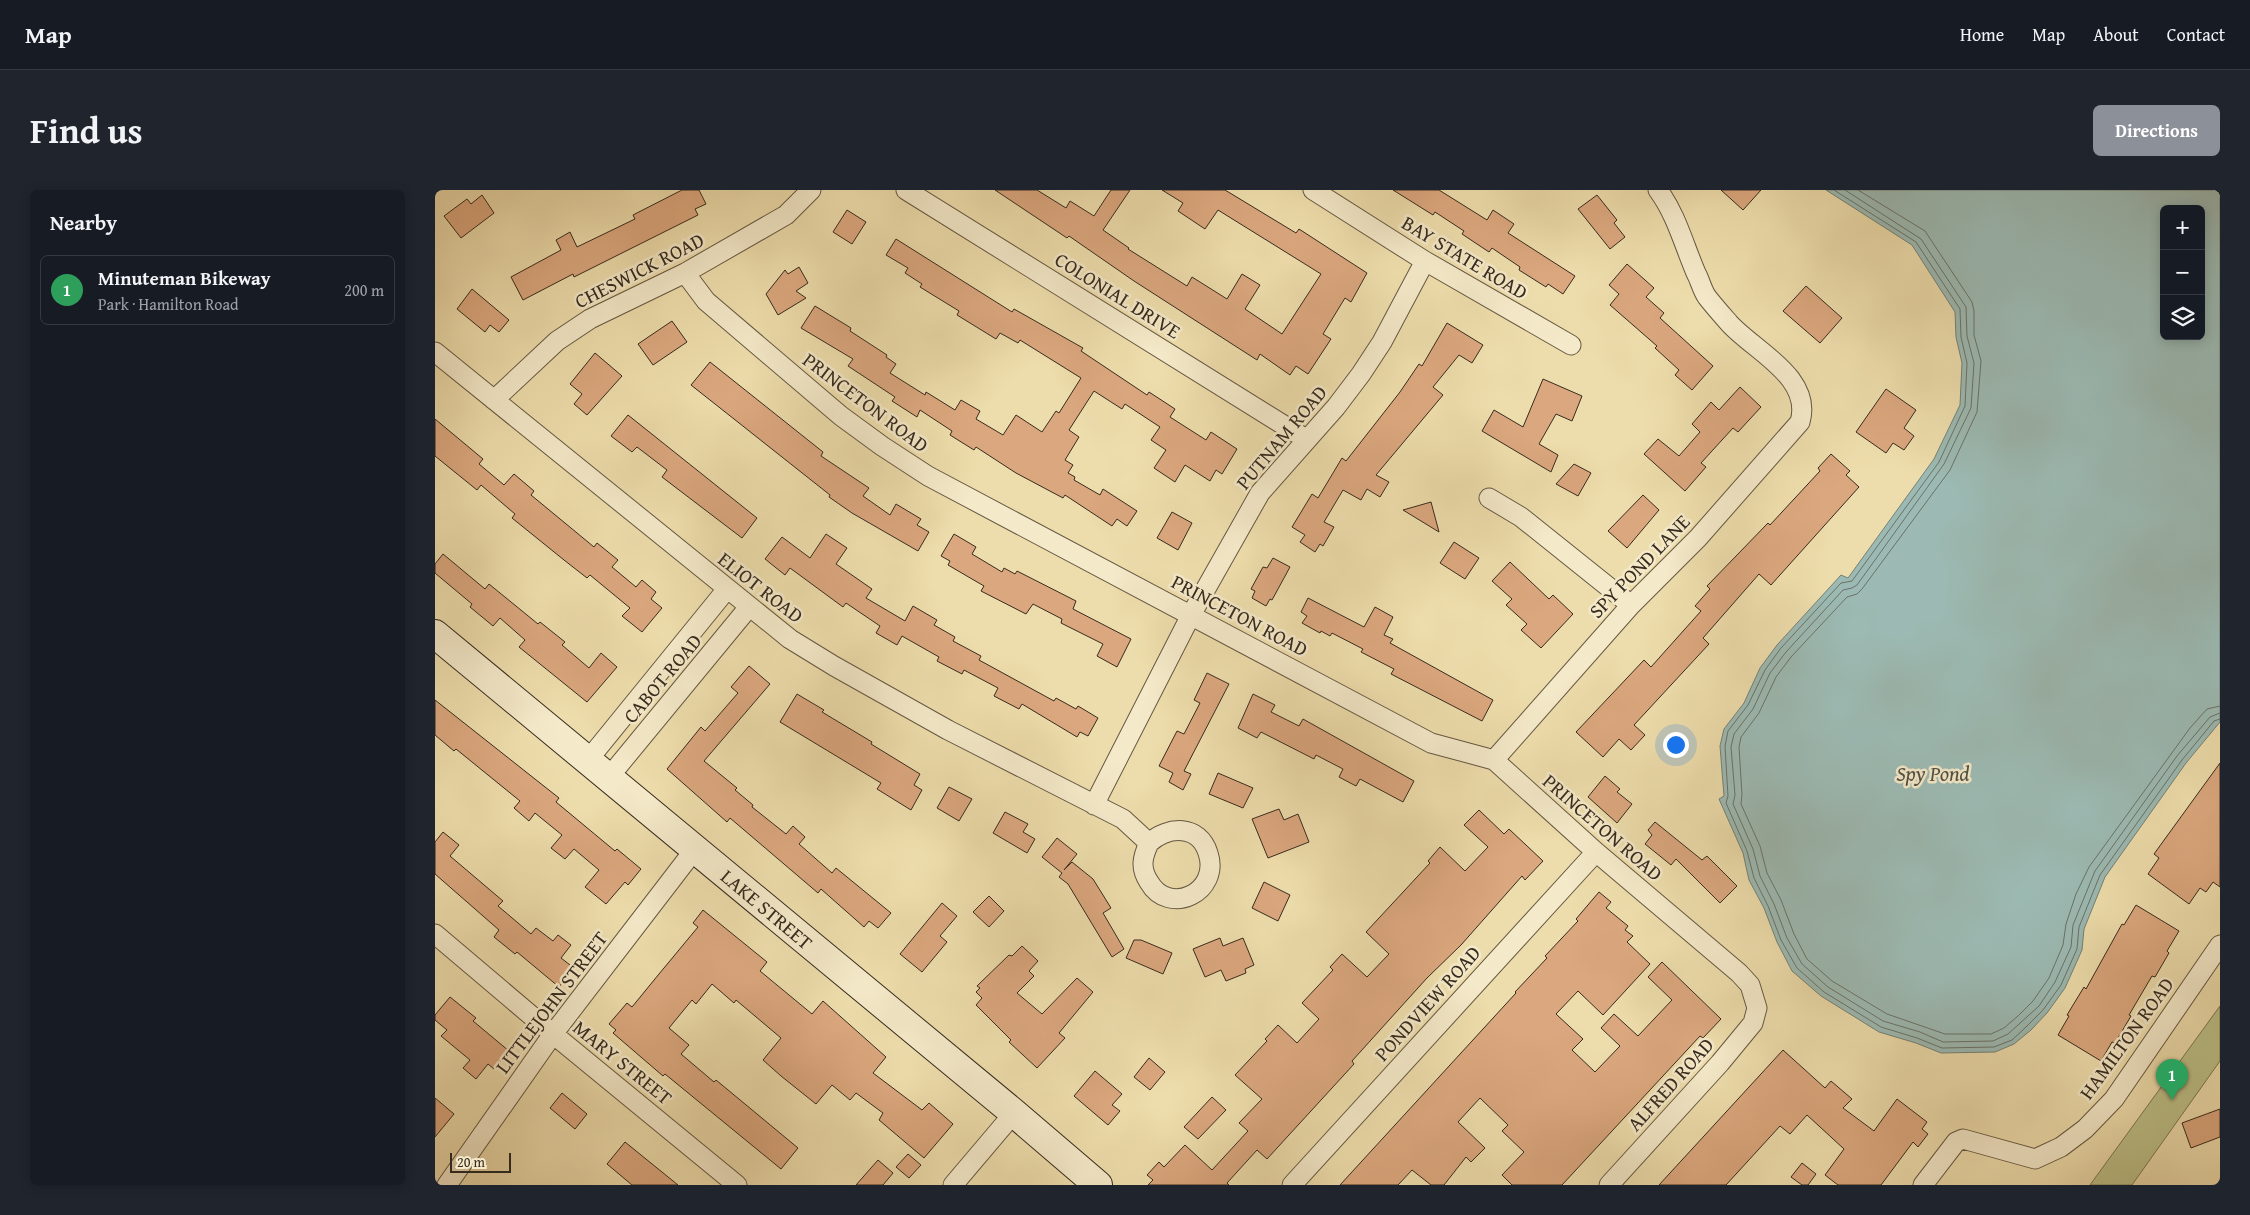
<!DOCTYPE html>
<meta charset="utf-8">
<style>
:root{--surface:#171b24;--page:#20242c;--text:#f1f3f6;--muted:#9ea1a6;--line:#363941;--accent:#8c9099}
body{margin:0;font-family:"Gentium Book Plus",serif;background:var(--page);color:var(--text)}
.controls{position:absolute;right:15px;top:15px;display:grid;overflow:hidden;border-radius:8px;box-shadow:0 2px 12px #0003}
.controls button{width:45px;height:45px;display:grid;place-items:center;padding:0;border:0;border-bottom:1px solid var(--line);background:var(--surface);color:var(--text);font:25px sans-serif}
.scale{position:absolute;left:15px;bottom:12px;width:61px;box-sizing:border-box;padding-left:5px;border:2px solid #372b1e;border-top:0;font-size:14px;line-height:18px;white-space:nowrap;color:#372b1e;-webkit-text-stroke:4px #f4e9c9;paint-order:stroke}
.you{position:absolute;left:1240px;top:554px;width:18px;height:18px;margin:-12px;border:4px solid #fff;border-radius:50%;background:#1a73e8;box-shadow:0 0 0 8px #1a73e833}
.badge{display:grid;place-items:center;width:32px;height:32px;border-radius:50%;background:var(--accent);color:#fff;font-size:16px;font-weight:700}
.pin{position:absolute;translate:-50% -41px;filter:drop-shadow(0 1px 2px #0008)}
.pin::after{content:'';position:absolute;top:26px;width:18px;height:15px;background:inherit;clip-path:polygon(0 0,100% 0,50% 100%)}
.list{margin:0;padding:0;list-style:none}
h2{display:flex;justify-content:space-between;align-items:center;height:65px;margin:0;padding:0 20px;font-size:21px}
h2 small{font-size:16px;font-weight:400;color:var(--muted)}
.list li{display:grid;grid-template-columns:32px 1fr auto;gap:15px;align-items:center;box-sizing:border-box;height:70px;margin:0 10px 10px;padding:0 10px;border:1px solid var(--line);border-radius:8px}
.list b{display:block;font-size:19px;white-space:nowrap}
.list p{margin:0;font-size:16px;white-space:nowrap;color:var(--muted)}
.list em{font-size:16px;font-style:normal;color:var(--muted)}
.icon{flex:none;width:28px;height:28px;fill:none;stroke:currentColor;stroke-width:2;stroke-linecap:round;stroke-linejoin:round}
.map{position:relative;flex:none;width:1785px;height:995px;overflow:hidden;border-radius:8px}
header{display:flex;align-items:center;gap:30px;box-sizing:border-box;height:70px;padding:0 25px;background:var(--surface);border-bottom:1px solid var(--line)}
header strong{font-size:24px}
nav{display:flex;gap:28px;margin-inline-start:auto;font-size:18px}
.intro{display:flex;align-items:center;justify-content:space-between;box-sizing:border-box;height:120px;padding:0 30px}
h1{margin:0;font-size:35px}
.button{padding:12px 22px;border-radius:8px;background:var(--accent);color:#fff;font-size:18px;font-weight:700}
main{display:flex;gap:30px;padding:0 30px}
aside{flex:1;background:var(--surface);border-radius:8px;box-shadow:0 2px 12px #0003}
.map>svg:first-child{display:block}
.green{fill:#bdc087;stroke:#7a7652}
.water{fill:#9cbab3;stroke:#748177;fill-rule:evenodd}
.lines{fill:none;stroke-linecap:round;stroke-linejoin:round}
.shore{stroke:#6a7268;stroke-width:1}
.building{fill:#dba77e;stroke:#372b1e}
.street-casing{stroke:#655842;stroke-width:21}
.secondary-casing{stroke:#372b1e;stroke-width:30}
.street{stroke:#f4e9c9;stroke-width:19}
.secondary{stroke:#f4e9c9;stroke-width:28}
.labels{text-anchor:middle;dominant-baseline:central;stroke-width:5;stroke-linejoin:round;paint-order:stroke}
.street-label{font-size:20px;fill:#372b1e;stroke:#f4e9c9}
.water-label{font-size:21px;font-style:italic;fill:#504f43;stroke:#f4e9c9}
</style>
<header>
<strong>Map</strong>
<nav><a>Home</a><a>Map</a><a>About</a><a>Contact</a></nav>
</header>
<div class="intro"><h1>Find us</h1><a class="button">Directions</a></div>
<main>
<aside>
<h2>Nearby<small></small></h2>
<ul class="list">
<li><span class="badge" style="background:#2e9e5b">1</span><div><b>Minuteman Bikeway</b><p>Park · Hamilton Road</p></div><em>200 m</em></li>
</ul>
</aside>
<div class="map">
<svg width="1785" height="995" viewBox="0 0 1785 995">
<rect width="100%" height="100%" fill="#eeddac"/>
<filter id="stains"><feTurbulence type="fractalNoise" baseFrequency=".004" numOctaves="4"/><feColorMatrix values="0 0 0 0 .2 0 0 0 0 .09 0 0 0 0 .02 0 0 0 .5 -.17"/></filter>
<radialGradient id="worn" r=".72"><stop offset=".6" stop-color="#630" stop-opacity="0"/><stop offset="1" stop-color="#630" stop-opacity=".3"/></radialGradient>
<path class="green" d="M1785,816V871L1697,995H1655Z"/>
<path class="water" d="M1391,0H1785V532L1751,573L1670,687L1649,739L1647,760L1630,798L1612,823L1596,840L1579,854L1560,862L1506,863L1481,853L1444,842L1386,806L1357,781L1342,752L1329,718L1314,690L1308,663L1284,609L1289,606L1285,556L1289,539L1309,513L1325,478L1342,455L1406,385L1413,388L1499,269L1525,215L1527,173L1521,147L1520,122L1477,55ZM1729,19H1766V146H1729Z"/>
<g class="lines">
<path class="shore" d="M1399,0L1481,52L1525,119L1526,147L1532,173L1530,216L1504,272L1417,391L1406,393L1346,458L1330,480L1313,515L1293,541L1290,556L1293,606L1291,613L1312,661L1319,688L1333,716L1346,750L1362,778L1389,802L1446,837L1482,848L1507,858L1559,857L1577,850L1592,836L1608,820L1626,795L1642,759L1644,737L1665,685L1747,570L1779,531L1785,529
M1410,0L1486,49L1531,117L1532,146L1539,173L1536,218L1509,274L1422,395L1417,398L1408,400L1351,462L1335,483L1318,519L1299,544L1296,557L1300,605L1298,614L1318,659L1325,686L1339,714L1352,748L1367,774L1393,797L1448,831L1485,842L1508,852L1558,851L1573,844L1604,816L1620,792L1636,757L1638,735L1660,681L1742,566L1775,527L1785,523
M1423,0L1490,41L1537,112L1539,121V145L1546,171L1542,222L1515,280L1427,399L1422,404L1412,407L1356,467L1341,487L1324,523L1306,547L1304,557L1307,605L1306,614L1325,656L1332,683L1346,710L1359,744L1372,769L1397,791L1452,824L1510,844H1556L1569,838L1583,826L1598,811L1614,788L1628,755L1631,734L1641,704L1654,677L1755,538L1772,519L1785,516"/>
</g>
<path class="building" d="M247,0H264L271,14L260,19L263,25L139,87L138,84L88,110L76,87L126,60L121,50L135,42L142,57L200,29L198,25Z
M560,0H602L631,18L635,11L659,26L676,0H695L668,40L694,58L693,59L752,96L757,87L792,109L807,84L825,95L810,119L847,144L886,84L783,20L770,39L743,21L748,13L727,0H790L861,43L864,39L932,83L916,112L910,108L888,144L896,149L873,184L861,176L855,185L825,164L822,170L699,91L634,46L632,48Z
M958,0H1004L1052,30L1058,20L1079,34L1073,43L1140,86L1128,104L1113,94L1111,97L1084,80L1085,77L1057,58L1054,62L1027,44L1029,41L1000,22L998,25Z
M1286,0H1326L1308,20Z
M47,5L59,23L26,48L9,26L32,9L36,14Z
M1162,5L1182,30L1179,33L1190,47L1175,59L1143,19Z
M412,20L431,32L417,54L398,42Z
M461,49L577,122L579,119L648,158L646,161L712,205L714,202L740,219L735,227L771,250L776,242L802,259L787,284L781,280L775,291L750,275L740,292L719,278L731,260L716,250L725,237L690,214L687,219L659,201L634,240L644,247L630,270L638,275L633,283L640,287L639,290L665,305L668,299L702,321L692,336L682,329L677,336L630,305L628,308L581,283L541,257L539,260L515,245L517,241L485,220L482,227L457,211L460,207L413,176L418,169L366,138L380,116L416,138L415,141L452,165L451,167L461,174L455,183L490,205L491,202L520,220L526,210L545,221L541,229L568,245L581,225L607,242L621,221L624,223L646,188L585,150L583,153L565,143L561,149L522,125L524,121L485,97L487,94L470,83L473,78L451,65Z
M1192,74L1219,98L1211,107L1229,123L1225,128L1278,176L1257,200L1240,185L1244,180L1220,158L1222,156L1175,115L1184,104L1174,95Z
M364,77L373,93L361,101L371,108L343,125L331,104L350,80L353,84Z
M1371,96L1407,128L1385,153L1348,121Z
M37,99L74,130L64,142L55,135L50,142L22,119Z
M237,131L252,152L218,175L203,154Z
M1012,133L1048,155L1037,173L1024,165L998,197L1008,205L941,285L954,292L945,307L932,299L926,310L908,300L889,332L899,337L888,356L885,354L880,362L865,352L870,345L857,337L877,304L883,308L907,268L911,271L965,202L984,174L987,176Z
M160,163L187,186L152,225L139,214L147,204L135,194Z
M275,172L388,262L386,266L434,298L428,306L455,325L461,314L486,329L482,335L494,342L483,361L417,323L394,307L395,305L256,195Z
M1108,189L1147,206L1137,231L1121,224L1104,254L1123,265L1116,282L1047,241L1059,220L1088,237Z
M1305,197L1326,217L1303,242L1298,238L1266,273L1271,277L1250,301L1209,264L1223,249L1244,266L1265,242L1257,234L1276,212L1284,220Z
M1451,199L1481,220L1469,238L1479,246L1469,260L1458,253L1451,263L1421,242Z
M193,225L322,328L307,348L227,287L232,280L202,257L197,262L176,246Z
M0,229L48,269L44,274L69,295L79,284L99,301L96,305L159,357L162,353L183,370L177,377L201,397L207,390L221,402L216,409L227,418L207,442L187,426L195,418L155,385L152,388L129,370L77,328L80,324L46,295L42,300L0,266Z
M1396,264L1415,281L1411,285L1424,297L1336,395L1324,384L1268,448L1274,454L1199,535L1210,545L1196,560L1184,549L1168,567L1141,542L1209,470L1216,477L1266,421L1260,416L1275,399L1272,396L1333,333L1335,335L1385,281L1383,278Z
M1139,274L1156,283L1143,306L1121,294Z
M1208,305L1224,320L1192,358L1173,341Z
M996,312L1004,342L968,320Z
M737,322L757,333L743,360L722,348Z
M391,344L412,358L401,374L437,399L431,408L470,431L478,416L502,430L499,435L520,447L518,451L546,466L544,470L619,511L621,508L641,519L643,516L663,528L653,546L645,542L642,547L587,514L584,519L559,506L563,498L529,480L527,484L502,471L504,467L467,446L462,455L441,443L445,436L411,413L408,417L355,378L350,385L330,369L347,347L375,368Z
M519,344L541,357L537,364L567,382L569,378L580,384L582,381L641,411L638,419L696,449L682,477L662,466L668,454L626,433L627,429L598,414L591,424L546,401L549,396L513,375L515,371L506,366Z
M1019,352L1044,368L1030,389L1005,373Z
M8,364L50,399L54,394L103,434L105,432L130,452L127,455L154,478L166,463L182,477L152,512L84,457L90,450L65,428L58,436L35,417L37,414L0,383V374Z
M838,368L855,377L837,410L835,409L831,416L817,408L820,401L816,399L828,377L832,378Z
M1075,372L1114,409L1118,405L1138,424L1106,458L1086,440L1092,434L1071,415L1077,409L1057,391Z
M873,408L929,437L940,417L958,427L949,445L958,449L955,453L1058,510L1047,531L956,484L959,479L926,462L928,459L897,443L895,446L886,441L885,443L867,433L872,426L866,422Z
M314,476L335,494L269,571L302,598L300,600L318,615L317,617L351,644L358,636L370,647L364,654L397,683L401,678L456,723L443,738L434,731L429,737L386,699L383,703L295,628L292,632L232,579L266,537L270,541L303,503L296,497Z
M772,483L794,494L749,581L756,584L748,600L734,592L738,583L724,576L742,541L749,544L765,513L759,510Z
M362,504L389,520L387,522L437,552L436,554L485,584L479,595L487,600L476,620L442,599L446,593L345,532Z
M818,504L840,515L836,522L864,536L868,529L979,591L968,612L925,589L921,596L904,587L908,579L881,565L879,569L826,542L822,548L803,538Z
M0,510L124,608L121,612L180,661L182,659L206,679L193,695L190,692L171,714L150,697L164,680L139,659L130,669L116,658L127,645L100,623L94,631L79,618L85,611L21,559L19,561L0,545Z
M1785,573V697L1778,692L1771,702L1765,698L1754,714L1713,684L1724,668L1719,664Z
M783,583L818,598L808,618L774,604Z
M1170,586L1185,599L1182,602L1197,614L1182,633L1153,607Z
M514,597L537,609L524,631L502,618Z
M844,619L849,630L863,624L874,652L833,668L817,629Z
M1044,620L1069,644L1074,639L1108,671L1090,690L1087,686L1026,755L992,788L917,871L919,874L832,969L822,960L792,993L794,995H713L718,990L712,985L724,972L729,977L750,955L777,980L813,941L804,933L827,909L800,885L832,851L830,849L843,835L862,853L884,829L867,813L898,780L895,777L907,764L932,787L954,764L931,742L995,673L993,671L1005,657L1030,681L1053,657L1029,635Z
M570,622L593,634L588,642L600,649L592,663L558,643Z
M1220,632L1267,670L1272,666L1302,696L1285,713L1241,669L1236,675L1210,654L1217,645L1213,640Z
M8,642L24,655L15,666L68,711L63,716L96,744L101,738L118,751L123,745L136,755L126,768L139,778L124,797L82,762L80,764L59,747L64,740L0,684V652Z
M622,648L642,664L629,680L637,672L658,689L676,718L668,723L689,759L677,767L633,694L624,687L627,683L607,667Z
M829,692L855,705L843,731L817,718Z
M1164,702L1176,712L1171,718L1193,736L1190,740L1198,746L1192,752L1215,774L1168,825L1143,801L1121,824L1148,849L1137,860L1160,882L1185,856L1166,838L1179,824L1203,846L1237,810L1213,787L1227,772L1286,829L1268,848L1265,846L1127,995H1077L1067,985L1089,962L1067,941L1073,935L1045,908L1023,932L1050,958L1036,972L1031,967L1009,995H996L977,980L963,995H905L1081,803L1080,802L1112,768L1110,766L1143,731L1141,729Z
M554,706L569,721L554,737L538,722Z
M507,713L522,726L505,746L512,752L487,782L465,764Z
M1701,715L1744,741L1732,761L1734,763L1720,787L1717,786L1694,825L1696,826L1680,853L1677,852L1666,871L1623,845L1634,826L1632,825L1649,797L1651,799L1687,734L1689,735Z
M268,720L332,772L325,781L377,824L388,811L451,867L438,883L487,920L494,913L518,934L489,968L444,930L448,923L421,903L415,910L397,895L381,914L346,886L328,870L346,848L301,810L299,813L277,794L261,814L257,810L234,838L254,855L246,864L279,892L281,890L363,958L346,979L230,884L228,886L178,843L181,840L174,834L192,813L197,817L224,784L263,737L258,733Z
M785,748L788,756L808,748L819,775L810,779L811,783L791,791L786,780L770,787L758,759Z
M699,750H706L737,763L728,784L691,768Z
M587,756L603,771L594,781L599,786L582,803L607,824L642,788L658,802L624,843L630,848L602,878L574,852L576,850L541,815L547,808L541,802L545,798L542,796L574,765L577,766Z
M15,807L41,828L38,831L74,861L59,879L53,874L41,889L28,878L35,870L6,846L12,840L0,830V825Z
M1348,860L1390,898L1396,891L1417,909L1408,918L1439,941L1462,909L1492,932L1487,939L1493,944L1483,957L1478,952L1446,995H1403L1390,985L1409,959L1372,925L1355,944L1345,936L1291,995H1224Z
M714,868L730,882L715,900L699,887Z
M660,881L687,904L677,915L685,921L673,935L639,906Z
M127,903L152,924L140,939L115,918Z
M777,907L791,920L763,949L749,937Z
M0,908L19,924L0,947Z
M1785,919V947L1756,958L1747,933Z
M190,952L243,995H197L172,974Z
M473,964L486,975L474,988L461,977Z
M443,970L458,983L448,995H421Z
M1367,973L1381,984L1373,995H1367L1356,987Z"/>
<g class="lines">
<g class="street-casing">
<path id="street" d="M471,0L871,249
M878,0L990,71L1136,155
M250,83L271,111L406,226L447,256L493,286L996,553L1059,570L1161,662L1304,783L1315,795L1322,818L1318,833L1285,873L1174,995
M0,162L355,449L399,476L513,540L688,629L714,653C733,636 764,634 773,663C786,702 734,727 714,692C705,678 707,668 714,653
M59,210L122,151L155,129L250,83L351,25L376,0
M1054,308L1086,327L1196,415
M153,570L292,399
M1059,570L1196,415L1263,348L1365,232C1378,187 1319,161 1294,133C1287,125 1279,116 1272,107C1267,100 1265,90 1261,83C1249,55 1241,24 1223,0
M174,587L314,417
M659,615L756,425L825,303L901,217L926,184L947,152L990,71
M0,744L118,844L302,995
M12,995L118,844L260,659
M518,995L579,923
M857,995L1161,662
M1488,995L1521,952L1528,949L1600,969L1626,957L1650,939L1679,909L1785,755"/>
</g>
<g class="secondary-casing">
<path id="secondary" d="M0,444L579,923L663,995"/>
</g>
<use href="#street" class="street"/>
<use href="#secondary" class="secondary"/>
</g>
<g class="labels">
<g class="street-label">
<text transform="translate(1030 67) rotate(31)">BAY STATE ROAD</text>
<text transform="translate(204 80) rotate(-27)">CHESWICK ROAD</text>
<text transform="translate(683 105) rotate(32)">COLONIAL DRIVE</text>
<text transform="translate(431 212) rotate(37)">PRINCETON ROAD</text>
<text transform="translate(846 247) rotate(-50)">PUTNAM ROAD</text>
<text transform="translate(1204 376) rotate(-46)">SPY POND LANE</text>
<text transform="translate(326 397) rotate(38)">ELIOT ROAD</text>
<text transform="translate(805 425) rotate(28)">PRINCETON ROAD</text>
<text transform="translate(227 488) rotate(-50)">CABOT ROAD</text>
<text transform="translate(1168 637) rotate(41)">PRINCETON ROAD</text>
<text transform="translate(332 719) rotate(40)">LAKE STREET</text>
<text transform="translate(116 812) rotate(-53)">LITTLEJOHN STREET</text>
<text transform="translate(992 813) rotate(-48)">PONDVIEW ROAD</text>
<text transform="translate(1691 848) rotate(-54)">HAMILTON ROAD</text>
<text transform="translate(188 872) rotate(39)">MARY STREET</text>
<text transform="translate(1235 894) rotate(-48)">ALFRED ROAD</text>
</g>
<g class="water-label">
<text x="1498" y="583">Spy Pond</text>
</g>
</g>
<rect width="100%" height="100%" filter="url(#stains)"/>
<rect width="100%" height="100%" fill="url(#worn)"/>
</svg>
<div class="controls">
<button>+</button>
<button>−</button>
<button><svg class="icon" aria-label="layers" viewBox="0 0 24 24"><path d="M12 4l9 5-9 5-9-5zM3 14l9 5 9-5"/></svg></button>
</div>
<div class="scale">20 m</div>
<div class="you"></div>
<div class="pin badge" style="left:1737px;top:910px;background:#2e9e5b">1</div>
</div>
</main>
